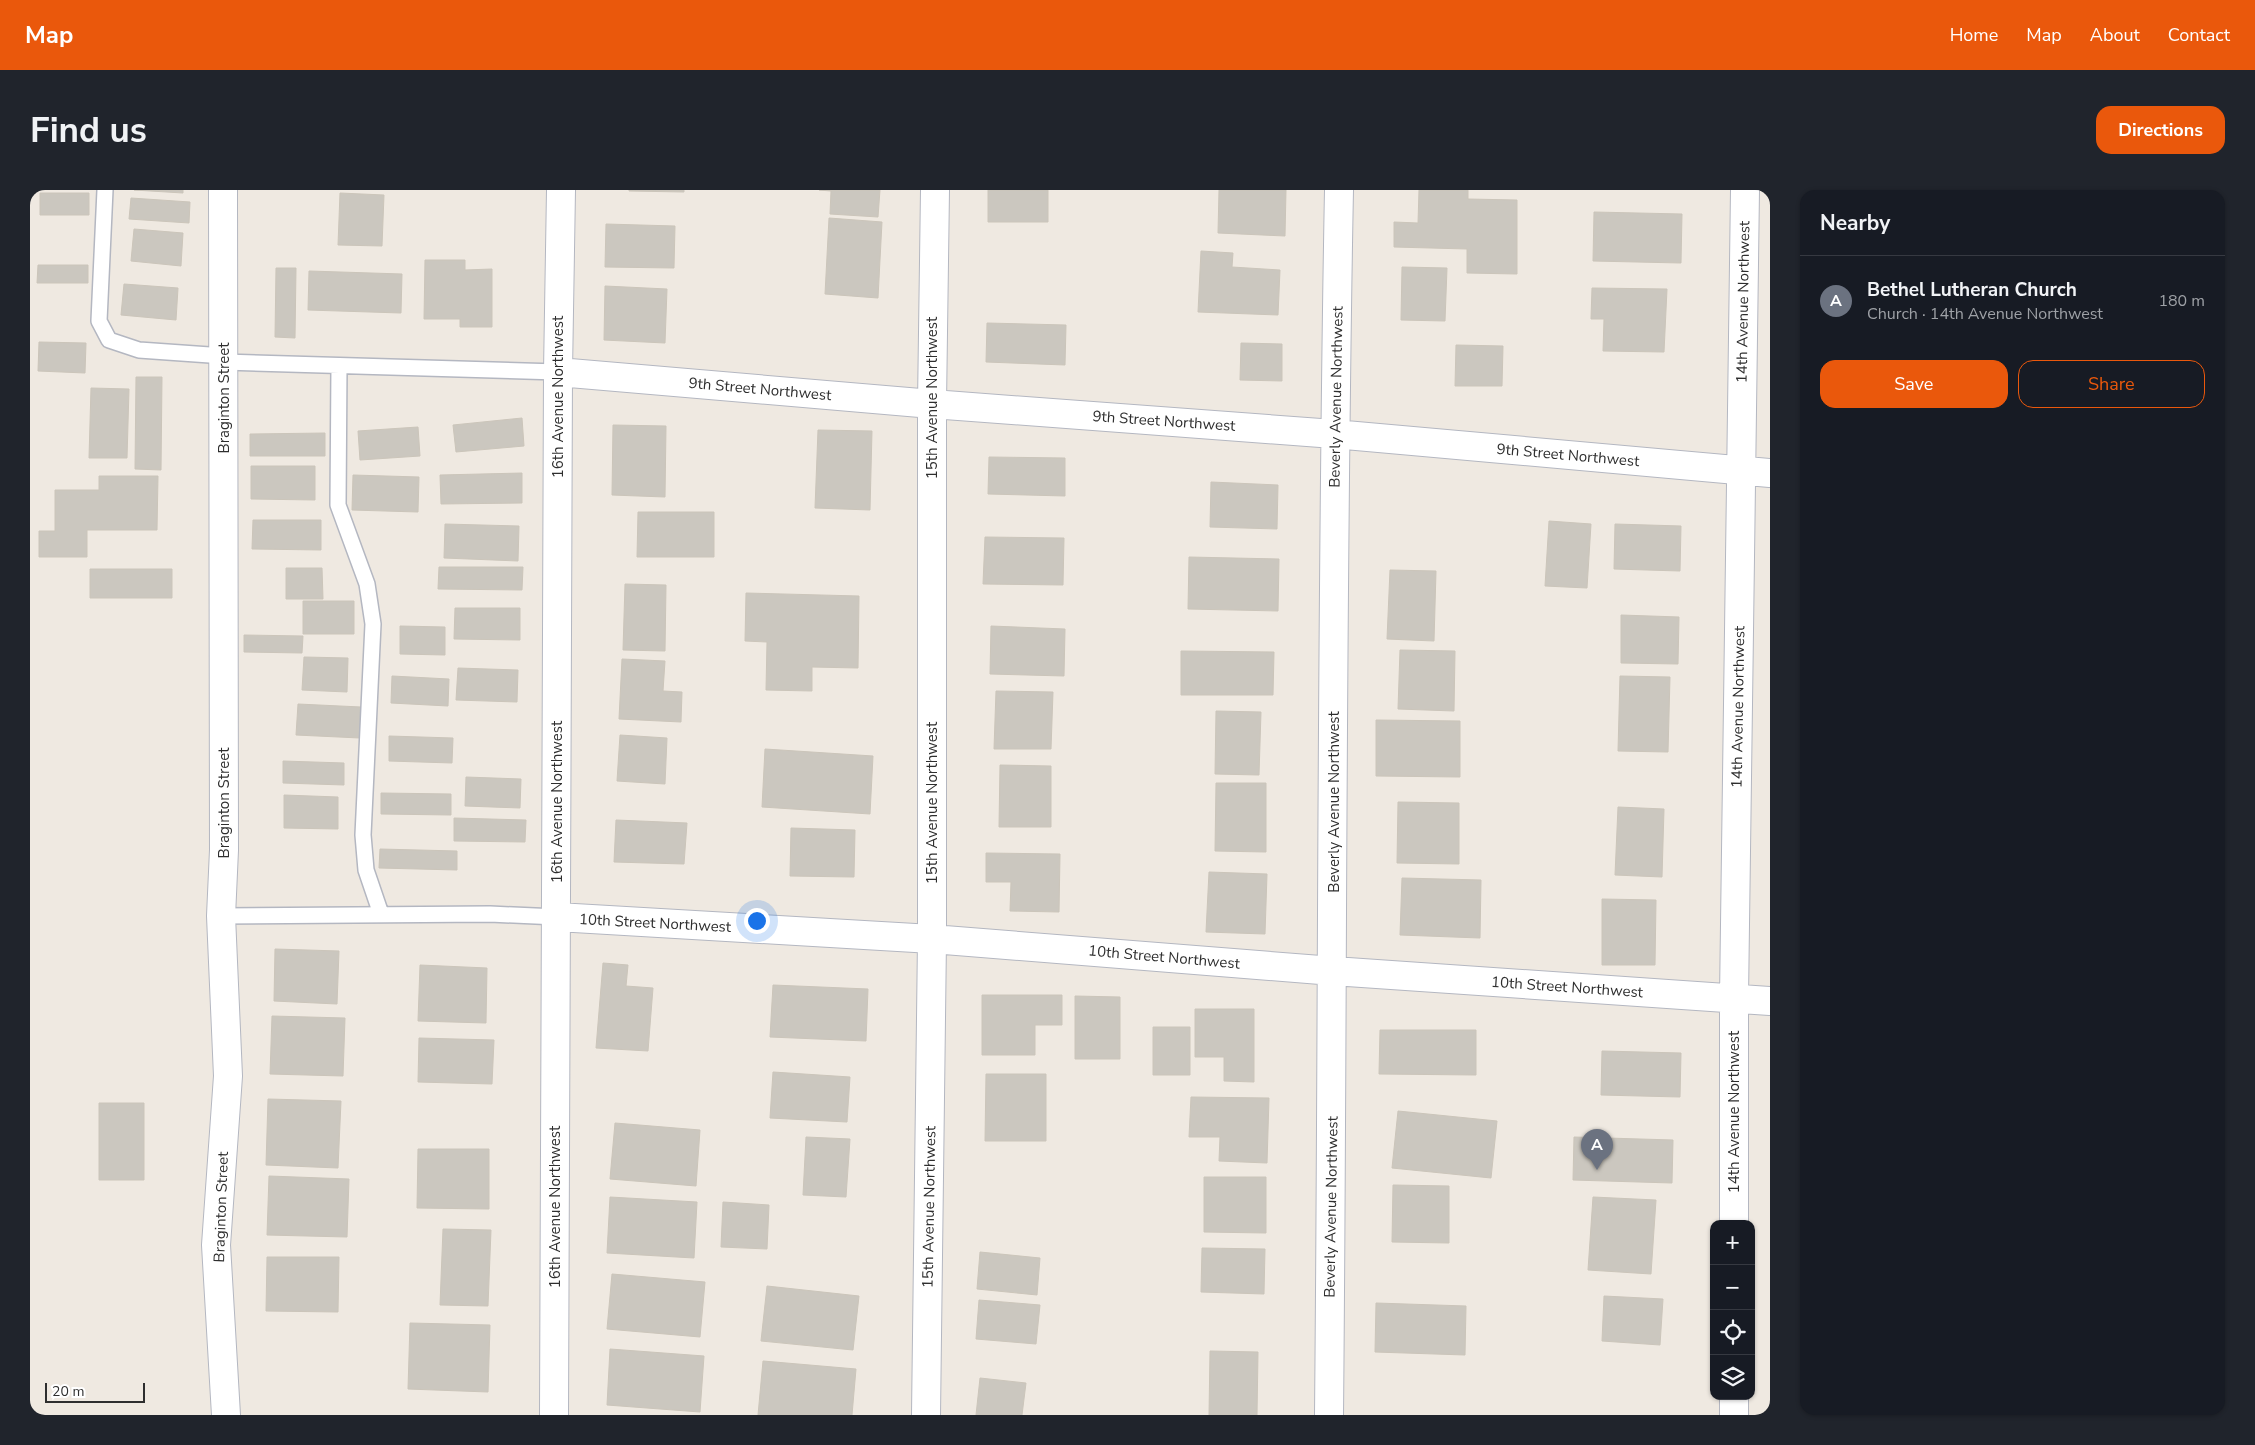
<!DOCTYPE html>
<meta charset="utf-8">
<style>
:root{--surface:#171b24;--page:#20242c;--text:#f1f3f6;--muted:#9ea1a6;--line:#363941;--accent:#ea580c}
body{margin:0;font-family:"Nunito Sans",sans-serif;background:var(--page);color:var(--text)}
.controls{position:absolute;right:15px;bottom:15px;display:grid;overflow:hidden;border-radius:10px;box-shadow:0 1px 4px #0004}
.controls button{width:45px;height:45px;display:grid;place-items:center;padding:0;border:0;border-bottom:1px solid var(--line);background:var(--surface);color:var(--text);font:25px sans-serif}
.scale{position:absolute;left:15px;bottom:12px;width:100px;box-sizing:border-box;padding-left:5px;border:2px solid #2e2e2e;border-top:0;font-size:14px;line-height:18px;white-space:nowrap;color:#2e2e2e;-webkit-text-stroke:4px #fff;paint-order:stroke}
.you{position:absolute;left:726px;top:730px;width:18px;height:18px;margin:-12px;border:4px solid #fff;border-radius:50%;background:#1a73e8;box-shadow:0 0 0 8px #1a73e833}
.badge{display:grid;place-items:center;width:32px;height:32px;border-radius:50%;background:var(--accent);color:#fff;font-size:16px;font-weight:700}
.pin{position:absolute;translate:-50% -41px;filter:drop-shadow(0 1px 2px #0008)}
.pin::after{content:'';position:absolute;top:26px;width:18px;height:15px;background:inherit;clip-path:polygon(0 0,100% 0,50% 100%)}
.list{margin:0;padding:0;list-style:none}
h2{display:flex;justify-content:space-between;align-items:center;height:65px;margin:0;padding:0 20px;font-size:21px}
h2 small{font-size:16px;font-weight:400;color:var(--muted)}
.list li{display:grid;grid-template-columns:32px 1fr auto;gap:15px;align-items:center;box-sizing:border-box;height:90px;padding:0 20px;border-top:1px solid var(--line)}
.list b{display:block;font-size:19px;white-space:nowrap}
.list p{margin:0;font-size:16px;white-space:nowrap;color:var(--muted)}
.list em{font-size:16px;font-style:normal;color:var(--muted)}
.actions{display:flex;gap:10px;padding:15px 20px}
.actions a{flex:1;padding:11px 0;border:1px solid var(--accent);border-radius:15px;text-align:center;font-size:18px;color:var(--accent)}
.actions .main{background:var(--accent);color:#fff}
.icon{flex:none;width:28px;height:28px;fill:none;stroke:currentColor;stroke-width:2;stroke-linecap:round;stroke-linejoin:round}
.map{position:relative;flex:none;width:1740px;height:1225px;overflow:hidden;border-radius:15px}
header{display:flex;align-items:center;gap:30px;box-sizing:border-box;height:70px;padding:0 25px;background:var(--accent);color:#fff}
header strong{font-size:24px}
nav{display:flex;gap:28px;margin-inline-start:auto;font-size:18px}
.intro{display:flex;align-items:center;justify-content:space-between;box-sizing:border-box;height:120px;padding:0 30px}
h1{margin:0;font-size:35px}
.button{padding:12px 22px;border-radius:15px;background:var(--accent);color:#fff;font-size:18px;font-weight:700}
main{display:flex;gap:30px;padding:0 30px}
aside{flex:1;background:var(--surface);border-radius:15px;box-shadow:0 1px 4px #0004}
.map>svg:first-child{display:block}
.building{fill:#cbc7bf;stroke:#cbc5ba}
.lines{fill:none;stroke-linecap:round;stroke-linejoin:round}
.lane-casing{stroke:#b4b7c1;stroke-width:18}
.street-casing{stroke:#b4b7c1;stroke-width:30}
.lane{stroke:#fff;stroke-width:15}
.street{stroke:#fff;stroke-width:28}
.labels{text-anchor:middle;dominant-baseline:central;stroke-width:4;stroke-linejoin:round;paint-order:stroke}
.street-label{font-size:15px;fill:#2e2e2e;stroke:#fff}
</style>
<header>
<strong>Map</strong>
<nav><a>Home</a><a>Map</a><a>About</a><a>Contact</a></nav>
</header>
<div class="intro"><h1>Find us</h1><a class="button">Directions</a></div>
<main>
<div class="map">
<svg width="1740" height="1225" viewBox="0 0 1740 1225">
<rect width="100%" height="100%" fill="#efe9e1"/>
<path class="building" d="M104,0H153V3Z
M599,0H654V2L599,1Z
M789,0H850L848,27L800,24L801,1Z
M958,0H1018V32H958Z
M1189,0H1256L1255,46L1188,43Z
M1389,0H1438V9L1487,10V84L1437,83V59L1364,57V32L1388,33Z
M10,3H59V25H10Z
M310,3L354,5L352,56L308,55Z
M101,8L160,12L159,33L99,29Z
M1564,22L1652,24L1651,73L1563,71Z
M799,28L852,32L848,108L795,104Z
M576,34L645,36L644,78L575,77Z
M104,39L153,43L151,76L101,71Z
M1171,61L1203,63L1202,77L1250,80L1248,125L1168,122Z
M395,70H435V80L462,79V137H430V129H394Z
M8,75H58V93H7Z
M1372,77L1417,78L1415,131L1371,130Z
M246,78H266L265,148L245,147Z
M279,81L372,84L371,123L278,120Z
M94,94L148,98L146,130L91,125Z
M575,96L637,99L635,153L574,150Z
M1562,98L1637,99L1634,162L1573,161L1574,129H1561Z
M957,133L1036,135L1035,175L956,172Z
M9,152L56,153L55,183L8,181Z
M1211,153L1252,154V191L1210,190Z
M1426,155L1473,156L1472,196H1425Z
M106,187H132L131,280L105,279Z
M61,198L99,199L97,268H59Z
M492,228L494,256L426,262L423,235Z
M583,235L636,236L635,307L582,305Z
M388,237L390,266L330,270L328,241Z
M788,240L842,241L840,320L785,318Z
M295,243V266H220V244Z
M959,267L1035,268V306L958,304Z
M221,276H285V310L221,309Z
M492,283V313L411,314L410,285Z
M323,285L389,287L388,322L322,320Z
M69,286H128L127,340H57V367H9V341H25V300H69Z
M1181,292L1248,295L1247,339L1180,337Z
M608,322H684V367H607Z
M223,330H291V360L222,359Z
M1519,331L1561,334L1557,398L1515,396Z
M415,334L489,336L488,371L414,368Z
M1585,334L1651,336L1650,381L1584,379Z
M955,347L1034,348L1033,395L953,394Z
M1159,367L1249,369L1248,421L1158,419Z
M409,377H493L492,400L408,399Z
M256,378H292L293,409H256Z
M60,379H142V408H60Z
M1360,380L1406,381L1404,451L1357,449Z
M595,394L636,395L635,461L593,460Z
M716,403L829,406L828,478L782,477V501L736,500L737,452L715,451Z
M273,411H324V444H273Z
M425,418H490V450L424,449Z
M1591,425L1649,427L1648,474L1591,473Z
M370,436L415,437V465L370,464Z
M961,436L1035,439L1034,486L960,484Z
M214,445L273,446L272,463L214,462Z
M1370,460L1425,461L1424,521L1368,519Z
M1151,461L1244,462L1243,505H1151Z
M274,467L318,468L317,502L272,500Z
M592,469L635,471L633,501L652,502L651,532L589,529Z
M428,478L488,480L487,512L426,510Z
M362,486L419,489L418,516L361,513Z
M1590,486L1640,487L1638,562L1588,561Z
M966,501L1023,502L1021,559H964Z
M268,514L331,517L330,548L266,545Z
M1186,521L1231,522L1229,585L1185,584Z
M1346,530L1430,531V587L1346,586Z
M590,545L637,548L635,594L587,591Z
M359,546L423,548L422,573L359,571Z
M735,559L843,566L840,624L732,617Z
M253,571L314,573V595L253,593Z
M970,575L1021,576V637H969Z
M436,587L491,589L490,618L435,616Z
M1186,593H1236V662L1185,661Z
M351,603L421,604V625L351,624Z
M254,605L308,607V639L254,638Z
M1368,612L1429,613V674L1367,673Z
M1588,617L1634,619L1632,687L1585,685Z
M424,628L496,630L495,652L424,651Z
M586,630L657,633L654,674L584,672Z
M761,638L825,640L824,687L760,686Z
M350,659L427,661V680L349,678Z
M956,663L1030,664L1029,722L980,721L981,692H956Z
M1179,682L1237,684L1235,744L1176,742Z
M1372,688L1451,690L1450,748L1370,745Z
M1572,709L1626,710L1625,775H1572Z
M245,759L309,761L307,814L244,811Z
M573,773L598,775L596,796L623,798L618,861L566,858Z
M390,775L457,778L456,833L388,831Z
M743,795L838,799L836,851L740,847Z
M952,805H1032V835H1005V865H952Z
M1045,806L1090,807V869H1045Z
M1165,819H1224V892L1194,891V867H1165Z
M242,826L315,828L313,886L240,884Z
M1123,837H1160V885H1123Z
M1350,840H1446V885L1349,884Z
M389,848L464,850L462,894L388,892Z
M1572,861L1651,863L1650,907L1571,905Z
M743,882L820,887L817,932L740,928Z
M956,884H1016V951H955Z
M1161,907L1239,908L1237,973L1189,971L1190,947H1159Z
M238,909L311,911L308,978L236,975Z
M69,913H114V990H69Z
M1368,921L1467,931L1461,988L1362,978Z
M585,933L670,940L666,996L580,989Z
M776,947L820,949L816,1007L773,1005Z
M1544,947L1643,950L1642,993L1543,990Z
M388,959H459V1019L387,1018Z
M239,986L319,989L317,1047L237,1045Z
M1174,987H1236V1043L1174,1042Z
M1363,995L1419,996V1053L1362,1052Z
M580,1007L667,1012L664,1068L577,1063Z
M1563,1007L1626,1010L1621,1084L1558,1080Z
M693,1012L739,1015L737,1059L691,1057Z
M413,1039L461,1040L458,1116L410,1115Z
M1172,1058L1235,1059L1234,1104L1171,1102Z
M950,1062L1010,1068L1007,1105L947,1099Z
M237,1067H309L308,1122L236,1121Z
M582,1084L675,1092L670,1147L577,1139Z
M737,1096L829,1106L823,1160L731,1151Z
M1574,1106L1633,1109L1630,1155L1572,1151Z
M949,1110L1010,1115L1006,1154L946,1149Z
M1346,1113L1436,1116L1435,1165L1345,1162Z
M380,1133L460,1135L458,1202L378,1199Z
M580,1159L674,1166L670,1222L577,1215Z
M1180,1161L1228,1162L1227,1225H1179Z
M733,1171L826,1179L822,1225H728Z
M950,1188L996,1193L992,1225H946Z"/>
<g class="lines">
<g class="lane-casing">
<path id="lane" d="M75,0L69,131L79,150L109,160L194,166
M194,172L528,182
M309,176L308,315L337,394L343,434L333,645L336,680L351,724
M191,726L460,724L527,727"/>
</g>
<g class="street-casing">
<path id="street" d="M193,0L194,660L191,726L198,886L186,1055L196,1225
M528,182L902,214L1304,244L1740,283
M527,727L902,749L1303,781L1740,811
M1704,1034V808L1715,0
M1704,1206V1225
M524,1225L528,182L531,0
M896,1225L902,749V214L905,0
M1299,1225C1303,817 1301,408 1309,0"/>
</g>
<use href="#lane" class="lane"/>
<use href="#street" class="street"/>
</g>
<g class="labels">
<g class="street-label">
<text transform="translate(1713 112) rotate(-89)">14th Avenue Northwest</text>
<text transform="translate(730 199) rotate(5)">9th Street Northwest</text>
<text transform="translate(528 207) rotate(-90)">16th Avenue Northwest</text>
<text transform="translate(1306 207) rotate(-89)">Beverly Avenue Northwest</text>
<text transform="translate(194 208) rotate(-90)">Braginton Street</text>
<text transform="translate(902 208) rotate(-90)">15th Avenue Northwest</text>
<text transform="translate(1134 231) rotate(4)">9th Street Northwest</text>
<text transform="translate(1538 265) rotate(5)">9th Street Northwest</text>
<text transform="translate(1708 517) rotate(-89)">14th Avenue Northwest</text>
<text transform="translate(527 612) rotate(-90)">16th Avenue Northwest</text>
<text transform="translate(1304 612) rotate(-90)">Beverly Avenue Northwest</text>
<text transform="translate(194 613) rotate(-90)">Braginton Street</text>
<text transform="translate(902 613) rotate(-90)">15th Avenue Northwest</text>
<text transform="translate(625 733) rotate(3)">10th Street Northwest</text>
<text transform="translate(1134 767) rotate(5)">10th Street Northwest</text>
<text transform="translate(1537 797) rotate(4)">10th Street Northwest</text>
<text transform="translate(1704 922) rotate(-90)">14th Avenue Northwest</text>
<text transform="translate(191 1017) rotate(-88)">Braginton Street</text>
<text transform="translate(525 1017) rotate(-90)">16th Avenue Northwest</text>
<text transform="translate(899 1017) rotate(-89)">15th Avenue Northwest</text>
<text transform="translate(1301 1017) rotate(-89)">Beverly Avenue Northwest</text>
</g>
</g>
</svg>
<div class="controls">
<button>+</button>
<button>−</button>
<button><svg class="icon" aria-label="locate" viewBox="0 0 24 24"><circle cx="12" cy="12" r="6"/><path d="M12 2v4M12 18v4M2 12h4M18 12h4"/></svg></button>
<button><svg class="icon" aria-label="layers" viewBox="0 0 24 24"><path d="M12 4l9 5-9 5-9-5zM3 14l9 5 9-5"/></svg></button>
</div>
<div class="scale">20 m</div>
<div class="you"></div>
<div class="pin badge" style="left:1567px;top:980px;background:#6b7280">A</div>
</div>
<aside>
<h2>Nearby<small></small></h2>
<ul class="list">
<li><span class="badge" style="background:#6b7280">A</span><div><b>Bethel Lutheran Church</b><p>Church · 14th Avenue Northwest</p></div><em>180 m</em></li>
</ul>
<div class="actions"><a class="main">Save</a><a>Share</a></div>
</aside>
</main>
